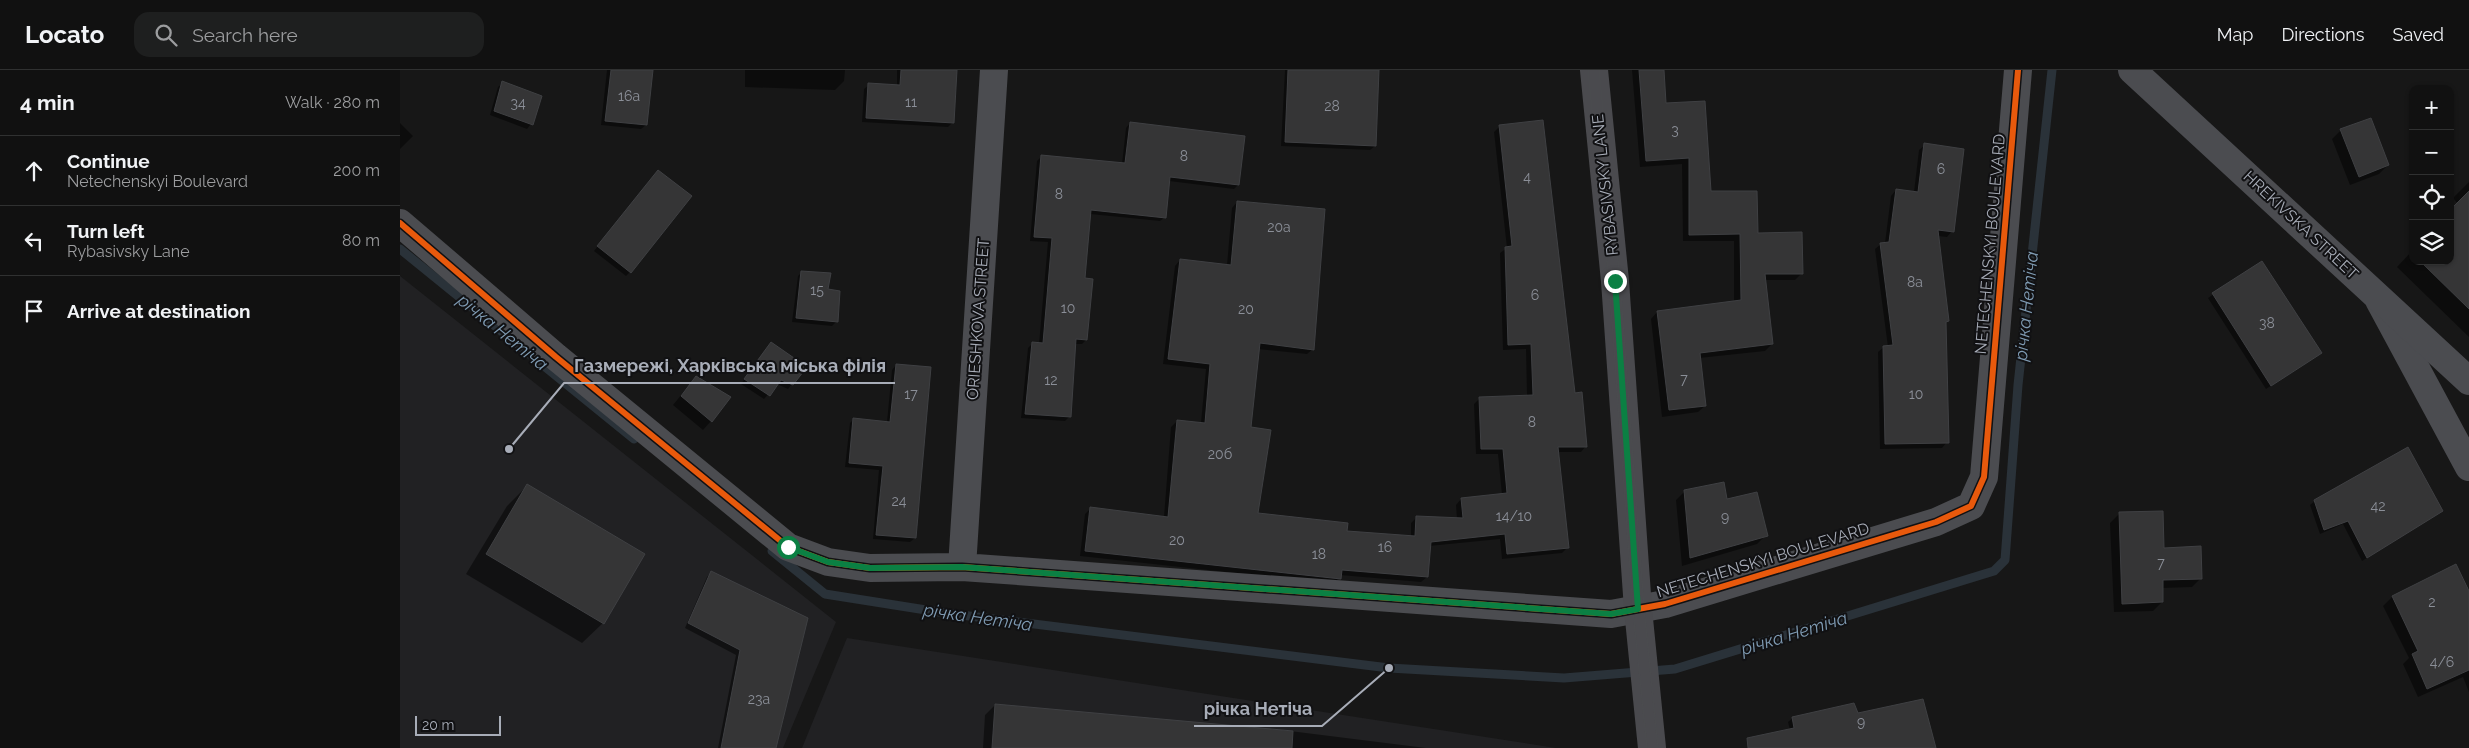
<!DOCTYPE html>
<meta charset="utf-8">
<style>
:root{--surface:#111;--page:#1e1f1f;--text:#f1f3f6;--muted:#9c9d9f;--line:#303131}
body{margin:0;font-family:Raleway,sans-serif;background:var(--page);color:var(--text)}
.controls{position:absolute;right:15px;top:15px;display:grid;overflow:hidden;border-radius:10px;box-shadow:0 1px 4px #0004}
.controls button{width:45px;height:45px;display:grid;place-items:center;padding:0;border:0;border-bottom:1px solid var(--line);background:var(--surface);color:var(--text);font:25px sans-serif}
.scale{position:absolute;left:15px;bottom:12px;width:86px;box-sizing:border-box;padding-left:5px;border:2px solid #a8adb8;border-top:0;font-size:14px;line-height:18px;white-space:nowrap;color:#a8adb8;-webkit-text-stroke:4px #111113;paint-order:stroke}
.stop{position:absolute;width:15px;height:15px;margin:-11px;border:4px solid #0b8043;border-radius:50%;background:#fff}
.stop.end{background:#0b8043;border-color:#fff;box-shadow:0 1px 5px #0008}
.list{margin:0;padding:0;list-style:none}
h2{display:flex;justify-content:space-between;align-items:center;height:65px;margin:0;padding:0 20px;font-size:21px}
h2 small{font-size:16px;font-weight:400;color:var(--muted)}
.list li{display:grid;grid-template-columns:32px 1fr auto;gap:15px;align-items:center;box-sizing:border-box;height:70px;padding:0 20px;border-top:1px solid var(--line)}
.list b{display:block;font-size:19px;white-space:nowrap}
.list p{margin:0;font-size:16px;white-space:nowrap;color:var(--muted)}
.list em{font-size:16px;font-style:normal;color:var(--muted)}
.icon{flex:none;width:28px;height:28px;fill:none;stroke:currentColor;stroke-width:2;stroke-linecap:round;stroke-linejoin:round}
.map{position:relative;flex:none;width:2069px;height:678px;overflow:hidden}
header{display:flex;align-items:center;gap:30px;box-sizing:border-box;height:70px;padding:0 25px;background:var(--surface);border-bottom:1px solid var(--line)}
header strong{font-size:24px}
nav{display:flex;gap:28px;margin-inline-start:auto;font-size:18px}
.search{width:350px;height:45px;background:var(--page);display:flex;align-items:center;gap:12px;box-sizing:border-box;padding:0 18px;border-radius:15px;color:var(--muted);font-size:19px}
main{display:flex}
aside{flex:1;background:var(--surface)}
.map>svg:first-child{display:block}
.built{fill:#212123}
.shadow{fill:#0007}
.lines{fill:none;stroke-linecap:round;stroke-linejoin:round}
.stream{stroke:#2a3239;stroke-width:9}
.building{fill:#353536;stroke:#3f4043}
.minor{stroke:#4b4c50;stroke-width:28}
.tertiary{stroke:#4b4c50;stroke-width:28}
.secondary{stroke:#4a4a4e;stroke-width:28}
.tram{stroke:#4b4c4f;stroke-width:1}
.cycleway-casing{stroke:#111113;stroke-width:9}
.cycleway{stroke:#e8590c;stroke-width:6}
.route{stroke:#0b8043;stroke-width:6}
.labels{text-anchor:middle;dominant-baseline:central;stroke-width:4;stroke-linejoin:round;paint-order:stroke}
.number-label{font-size:14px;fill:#8b8f98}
.street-label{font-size:16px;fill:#a8adb8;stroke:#111113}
.water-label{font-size:18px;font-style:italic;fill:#7f9bb3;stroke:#111113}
.leader{fill:none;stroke:#a8adb8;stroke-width:2}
.callout-dot{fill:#a8adb8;stroke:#111113;stroke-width:2}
.callout-label{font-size:18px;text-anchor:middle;font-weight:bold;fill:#a8adb8;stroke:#111113;stroke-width:4;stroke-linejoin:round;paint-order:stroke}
</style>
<header>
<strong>Locato</strong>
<div class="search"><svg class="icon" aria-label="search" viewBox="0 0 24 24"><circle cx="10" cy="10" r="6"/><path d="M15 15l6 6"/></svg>Search here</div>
<nav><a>Map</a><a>Directions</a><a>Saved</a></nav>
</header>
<main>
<aside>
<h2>4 min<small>Walk · 280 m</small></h2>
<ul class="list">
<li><svg class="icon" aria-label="ahead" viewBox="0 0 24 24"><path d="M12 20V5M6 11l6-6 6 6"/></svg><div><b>Continue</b><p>Netechenskyi Boulevard</p></div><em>200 m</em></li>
<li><svg class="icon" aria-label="left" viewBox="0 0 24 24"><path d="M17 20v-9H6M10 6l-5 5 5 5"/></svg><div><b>Turn left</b><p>Rybasivsky Lane</p></div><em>80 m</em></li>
<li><svg class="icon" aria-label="arrive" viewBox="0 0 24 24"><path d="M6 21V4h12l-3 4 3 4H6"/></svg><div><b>Arrive at destination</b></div></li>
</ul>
</aside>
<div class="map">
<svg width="2069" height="678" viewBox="0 0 2069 678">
<rect width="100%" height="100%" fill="#171717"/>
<path class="built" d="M0,206L436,552L383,678H0Z
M447,568L1156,678H402Z"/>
<path class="shadow" d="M207,0H252L246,55L241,59L201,55Z
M345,0H445L444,11L435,20L345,17Z
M497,0H555L553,52L548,57L462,52L464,19L469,15L497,16Z
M885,0H978L975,76L970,80L881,76Z
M1232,0H1263L1265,35L1310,122L1402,203L1395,210H1364L1372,274L1365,281L1299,288L1305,336L1298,342L1262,347L1251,249L1257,242L1334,232V171H1283L1282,94L1240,97Z
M103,13L131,54L127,59L90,45L98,17Z
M0,53L13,66L0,79Z
M730,53L838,115L834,119L769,111L765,147L760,151L690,144L683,209L686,270L682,274H675L669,347L665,351L621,348L628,278L632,274H639L648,172L630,171L637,91L641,87L722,94L726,58Z
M1100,56L1174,324L1186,376L1181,382H1158L1167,478L1162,483L1102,489L1100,469L1029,476L1027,507L1021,512L940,505L935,514L680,486L685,444L690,439L764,447L771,357L777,351L801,353L806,299L763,294L775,196L780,190L827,195L832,138L837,132L913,279L907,284L858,279L849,358L857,444L946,462L1011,466V453L1017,447L1057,449L1056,435L1061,429L1102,425L1098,384H1076L1074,334L1080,328L1127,326L1126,279L1103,280L1100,183L1107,178L1094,62Z
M1941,60L1988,95L1979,104L1950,115L1932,69Z
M1525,75L1552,161L1547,167L1538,166L1548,251L1545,253L1547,372L1542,378L1480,379L1478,282L1484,277H1488L1475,179L1481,174L1485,173L1491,126L1496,120L1514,122L1519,80Z
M254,106L230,202L226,206L194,181Z
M2069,112V267L1997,197L2013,180V191H2050L2058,134L2053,128Z
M1862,192L1920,283L1866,319L1808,228Z
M402,202L427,220L437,251L432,256L392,252L398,206Z
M367,278L392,314L388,319L377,314L364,329L341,314Z
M496,295L515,468L510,472L473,469L479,400L445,397L450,353L454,349L487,352L492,300Z
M296,307L311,351L303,360L273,335Z
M127,416L203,553L182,573L66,504L107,436Z
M1285,421L1326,430L1366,465L1357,474L1282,496L1276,430Z
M1915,431L2041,441L1962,491L1943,454L1920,464L1910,435Z
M1719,444L1762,479L1801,508L1792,517L1762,518V532L1753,541L1714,542L1710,453Z
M2055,496L2069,527V622L2063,607L2018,627L2003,594L2009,588L1983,536L1992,527Z
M311,503L406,549L375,678H318L336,585L285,558L307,507Z
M595,635L882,660L1026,678H583L585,645Z
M1457,645L1534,678H1351L1390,660L1388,652L1393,648Z"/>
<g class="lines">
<path class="stream" d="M0,179L234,369
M372,481L425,524L545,543L989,598L1164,608L1275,599L1594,501L1605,490L1618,315L1652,0"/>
</g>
<path class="building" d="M211,0H253L247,55L205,51Z
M501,0H557L554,53L466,48L468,13L500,15Z
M888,0H979L976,76L885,72Z
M1239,0H1264L1266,33L1305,31L1311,121H1357L1358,163L1402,162L1403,204H1365L1373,274L1300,283L1306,336L1269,340L1257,241L1341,230L1340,164L1289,165V88L1246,91Z
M102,11L142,26L133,55L94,41Z
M1971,48L1989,95L1959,107L1940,59Z
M1143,50L1175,323L1182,322L1187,377H1158L1169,478L1107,484L1105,464L1031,472L1028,507L942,500L941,509L685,481L690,437L768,447L777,350L805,353L810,294L768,289L780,189L831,195L837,131L925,139L914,280L860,273L851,357L871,360L858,443L948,453L947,461L1015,466L1016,446L1063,448L1061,428L1107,423L1103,379H1081L1079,327L1133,325L1131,274L1108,275L1105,177L1112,176L1099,55Z
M730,52L845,66L839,115L770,107L766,148L691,140L685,208L693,209L687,270L676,269L671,347L625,344L632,272L643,273L652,168L634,167L641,85L725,93Z
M1524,73L1564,79L1554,162L1538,160L1549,251L1546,252L1549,373L1485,374L1483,276L1493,275L1480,173L1489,172L1496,119L1518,122Z
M258,100L292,126L231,203L197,176Z
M2069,121V239L2020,191H2050V140Z
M1862,191L1922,283L1871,316L1812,223Z
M401,201L431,203L428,219L440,221L438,252L396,248Z
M371,272L407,297L393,315L381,310L370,326L344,309Z
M496,294L531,297L516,468L476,465L483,396L449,393L453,348L490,352Z
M296,306L331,327L312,352L281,326Z
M2008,377L2043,441L1967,488L1948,451L1924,460L1914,430Z
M1324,412L1327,429L1357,422L1368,466L1290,488L1284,420Z
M127,414L245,484L204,554L86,484Z
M1763,441L1764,478L1801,476L1802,509L1763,510V532L1722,534L1719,442Z
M2056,494L2069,521V600L2027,619L2012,584L2018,581L1992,526Z
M311,501L408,548L376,678H321L340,580L288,553Z
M1523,629L1536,678H1348L1347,668L1394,658L1392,647L1454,633L1458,643Z
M595,634L893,661L892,678H592Z"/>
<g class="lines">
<path class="minor" d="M0,153L156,287L388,477L428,492L470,498L562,497L1211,544L1265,534L1536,452L1571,436L1584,407L1618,0
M1979,230L2069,397
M562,497L594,0"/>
<path class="tertiary" d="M1732,0L2069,311"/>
<path class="secondary" d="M1194,0L1215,211L1238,539L1252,678"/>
<path class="tram" d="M1188,0L1209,211L1233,540L1247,678
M1199,0L1220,211L1244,538L1258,678"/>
<g class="cycleway-casing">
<path id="cycleway" d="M0,153L156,287L388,477L428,492L470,498L562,497L1211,544L1265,534L1536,452L1571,436L1584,407L1618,0"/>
</g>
<use href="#cycleway" class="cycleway"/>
</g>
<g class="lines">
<path class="route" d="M388,477L428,492L470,498L562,497L1211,544L1238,539L1215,211"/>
</g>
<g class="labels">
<g class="number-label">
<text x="229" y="26">16а</text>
<text x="511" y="32">11</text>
<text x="118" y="33">34</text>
<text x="932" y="36">28</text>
<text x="1275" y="60">3</text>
<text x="784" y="86">8</text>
<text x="1541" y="99">6</text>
<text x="1127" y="107">4</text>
<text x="659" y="124">8</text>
<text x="879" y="157">20а</text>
<text x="1515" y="212">8а</text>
<text x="417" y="220">15</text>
<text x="1135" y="225">6</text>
<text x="668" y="238">10</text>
<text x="846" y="239">20</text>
<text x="1867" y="253">38</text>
<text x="1284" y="309">7</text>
<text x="651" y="310">12</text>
<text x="511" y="324">17</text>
<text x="1516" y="324">10</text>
<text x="1132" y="352">8</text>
<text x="820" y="384">20б</text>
<text x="499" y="431">24</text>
<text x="1978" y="436">42</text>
<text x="1114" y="446">14/10</text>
<text x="1325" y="447">9</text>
<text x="777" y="470">20</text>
<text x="985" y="477">16</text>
<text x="919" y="484">18</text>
<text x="1761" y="493">7</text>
<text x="2032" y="532">2</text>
<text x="2042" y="592">4/6</text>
<text x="359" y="629">23а</text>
<text x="1461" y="652">9</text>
</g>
<g class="street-label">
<text transform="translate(1205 115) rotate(-96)">RYBASIVSKY LANE</text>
<text transform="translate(1901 155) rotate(43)">HREKIVSKA STREET</text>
<text transform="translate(1590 174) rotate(-85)">NETECHENSKYI BOULEVARD</text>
<text transform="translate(578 249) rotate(-86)">ORIESHKOVA STREET</text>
<text transform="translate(1363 490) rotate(-17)">NETECHENSKYI BOULEVARD</text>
</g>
<g class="water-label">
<text transform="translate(1626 236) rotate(-84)">річка Нетіча</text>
<text transform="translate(103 262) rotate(39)">річка Нетіча</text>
<text transform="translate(578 547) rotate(8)">річка Нетіча</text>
<text transform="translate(1394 563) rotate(-17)">річка Нетіча</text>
</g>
</g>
<path class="leader" d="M109 379L164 313H495M989 598L922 656H794"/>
<g class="callout-dot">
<circle cx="109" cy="379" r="5"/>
<circle cx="989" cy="598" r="5"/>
</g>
<g class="callout-label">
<text x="330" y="302">Газмережі, Харківська міська філія</text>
<text x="858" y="645">річка Нетіча</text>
</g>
</svg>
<div class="controls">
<button>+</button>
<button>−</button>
<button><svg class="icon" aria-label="locate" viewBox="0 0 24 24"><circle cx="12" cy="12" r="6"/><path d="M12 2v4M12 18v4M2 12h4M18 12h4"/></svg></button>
<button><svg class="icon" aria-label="layers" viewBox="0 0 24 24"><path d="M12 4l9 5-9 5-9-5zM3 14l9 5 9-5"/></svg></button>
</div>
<div class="scale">20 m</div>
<div class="stop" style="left:388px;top:477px"></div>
<div class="stop end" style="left:1215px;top:211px"></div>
</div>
</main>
